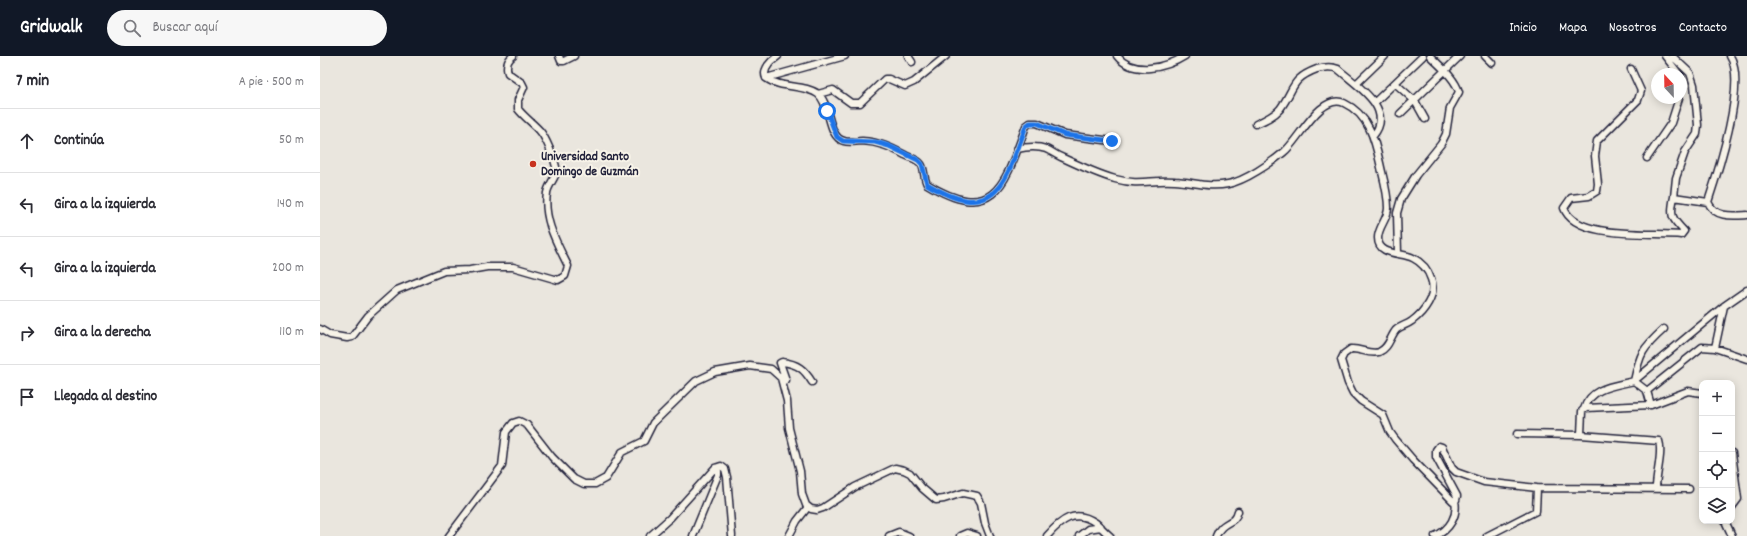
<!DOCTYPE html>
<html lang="es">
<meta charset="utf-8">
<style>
:root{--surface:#fff;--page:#f7f7f7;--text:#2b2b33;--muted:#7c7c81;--line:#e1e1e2;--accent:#111827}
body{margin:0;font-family:Dekko,sans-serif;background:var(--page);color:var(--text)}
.controls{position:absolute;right:12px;bottom:12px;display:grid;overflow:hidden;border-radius:8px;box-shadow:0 2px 10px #0003}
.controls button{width:36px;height:36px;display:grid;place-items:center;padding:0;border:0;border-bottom:1px solid var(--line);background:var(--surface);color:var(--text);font:20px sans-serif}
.compass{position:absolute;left:1331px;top:12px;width:36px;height:36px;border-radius:50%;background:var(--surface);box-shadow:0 2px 10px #0003;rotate:338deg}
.stop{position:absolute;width:12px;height:12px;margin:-9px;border:3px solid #1a73e8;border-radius:50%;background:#fff}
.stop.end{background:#1a73e8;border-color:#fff;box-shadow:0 1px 4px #0008}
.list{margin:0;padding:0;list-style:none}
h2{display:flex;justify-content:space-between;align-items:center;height:52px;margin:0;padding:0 16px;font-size:17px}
h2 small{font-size:13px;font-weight:400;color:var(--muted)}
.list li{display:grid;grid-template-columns:26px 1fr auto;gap:12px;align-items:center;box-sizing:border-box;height:64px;padding:0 16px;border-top:1px solid var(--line)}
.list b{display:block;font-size:15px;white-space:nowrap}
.list em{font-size:13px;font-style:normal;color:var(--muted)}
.icon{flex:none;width:22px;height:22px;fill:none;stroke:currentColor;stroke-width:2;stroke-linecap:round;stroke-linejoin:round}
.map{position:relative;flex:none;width:1427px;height:480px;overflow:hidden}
header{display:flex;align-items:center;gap:24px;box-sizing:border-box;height:56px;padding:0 20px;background:var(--accent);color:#fff}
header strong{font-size:19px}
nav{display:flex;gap:22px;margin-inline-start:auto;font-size:14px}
.search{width:280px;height:36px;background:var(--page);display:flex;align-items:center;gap:10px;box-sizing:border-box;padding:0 14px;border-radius:22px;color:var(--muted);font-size:15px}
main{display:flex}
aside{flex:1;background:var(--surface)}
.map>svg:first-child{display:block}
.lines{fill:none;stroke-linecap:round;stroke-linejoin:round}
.street-casing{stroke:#22223b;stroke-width:9}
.street{stroke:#f7f3e8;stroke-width:6}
.route{stroke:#1a73e8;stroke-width:5}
.poi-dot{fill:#c8321e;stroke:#f7f3e8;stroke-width:1.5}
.labels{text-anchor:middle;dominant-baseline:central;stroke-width:4;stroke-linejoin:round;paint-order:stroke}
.poi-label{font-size:13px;font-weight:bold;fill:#22223b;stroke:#f7f3e8;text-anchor:start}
</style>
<header>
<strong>Gridwalk</strong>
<div class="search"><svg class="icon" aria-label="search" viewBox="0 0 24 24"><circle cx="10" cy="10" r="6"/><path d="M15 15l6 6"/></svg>Buscar aquí</div>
<nav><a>Inicio</a><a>Mapa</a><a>Nosotros</a><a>Contacto</a></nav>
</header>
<main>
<aside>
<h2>7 min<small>A pie · 500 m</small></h2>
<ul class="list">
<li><svg class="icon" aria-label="ahead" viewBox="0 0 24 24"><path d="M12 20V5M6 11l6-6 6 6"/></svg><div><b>Continúa</b></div><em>50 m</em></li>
<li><svg class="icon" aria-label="left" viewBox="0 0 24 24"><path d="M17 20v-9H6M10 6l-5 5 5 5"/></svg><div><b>Gira a la izquierda</b></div><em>140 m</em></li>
<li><svg class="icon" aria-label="left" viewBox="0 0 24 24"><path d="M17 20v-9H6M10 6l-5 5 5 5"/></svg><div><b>Gira a la izquierda</b></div><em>200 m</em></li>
<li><svg class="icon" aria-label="right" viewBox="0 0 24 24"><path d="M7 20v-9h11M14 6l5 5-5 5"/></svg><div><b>Gira a la derecha</b></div><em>110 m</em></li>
<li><svg class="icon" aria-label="arrive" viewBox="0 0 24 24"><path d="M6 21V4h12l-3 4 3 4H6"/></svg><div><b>Llegada al destino</b></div></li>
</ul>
</aside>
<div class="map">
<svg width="1427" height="480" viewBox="0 0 1427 480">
<rect width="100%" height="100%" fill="#eae6de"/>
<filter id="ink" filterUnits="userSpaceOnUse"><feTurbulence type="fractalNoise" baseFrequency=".025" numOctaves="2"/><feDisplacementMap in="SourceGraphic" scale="8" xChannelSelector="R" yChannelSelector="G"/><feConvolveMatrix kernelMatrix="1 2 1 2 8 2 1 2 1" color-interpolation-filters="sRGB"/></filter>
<g filter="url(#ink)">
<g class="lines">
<g class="street-casing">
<path id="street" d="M239,0L241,5H244L254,0
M458,0C451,5 442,13 446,22L525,0
M588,0L592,6
M797,0C813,20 846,12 865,0
M1165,0L1172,7
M1345,0L1359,18
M1352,0L1370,17L1374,29L1378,69L1377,78L1365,96L1356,122L1354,141L1388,146C1398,116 1427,26 1410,0
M1311,13L1321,35L1318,44L1277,85L1275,100L1278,128L1277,135L1269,140L1251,142L1244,152C1255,184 1333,176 1361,179L1364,175C1351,162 1350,159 1354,141
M1361,21V34
M446,22C461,33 485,28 498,38C511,48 507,81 524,85C529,87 536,85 542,85C559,86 570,91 585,99C590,102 598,103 601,108C605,113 603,121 607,128C675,169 685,128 706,70L710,67H717L745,79L792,85
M1036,28L1065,0
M1076,28L1095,45L1105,63
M498,38L513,34L531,47H540L565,23H569L585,30L594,26L626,0
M1055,46L1103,0
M1080,58L1140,0
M936,68C945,64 954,60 960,53C975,33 970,23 997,13C1004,11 1011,10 1018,13C1036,29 1076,53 1053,80
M697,93C706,91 717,90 726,93C731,95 736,99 741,101C758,109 777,118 795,123C820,130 832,123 855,125C873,126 889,132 908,128C925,125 951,107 964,96C978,85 1001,36 1024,47C1052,60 1056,90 1062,116C1065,128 1068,140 1068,152C1068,163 1058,171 1058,182C1058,200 1082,196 1093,202C1101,206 1108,214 1111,223C1117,239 1104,256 1092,265C1087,269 1080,270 1076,274C1070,281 1069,292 1059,296C1049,299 1040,292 1031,293L1024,298L1021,304L1028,327L1033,337L1041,345L1063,359L1070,376L1075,383L1093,404L1133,445L1136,444L1137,440L1116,401V394L1119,390L1122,391L1132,412L1136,416L1164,426L1217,432L1369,433
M1327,102L1351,67L1359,42
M1388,146C1395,162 1412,160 1427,159
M1078,198L1077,157L1081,143L1096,119L1121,88L1126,78L1130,52L1139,36C1135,22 1120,10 1110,0
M0,273L10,279L27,282L32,281L48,260L77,234L124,215L150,214L167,211H193L238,224L245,220L248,210C237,187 223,164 227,137C228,128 238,121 236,111C234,102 226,82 220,75C213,67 204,61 198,53V44L204,31L202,27L188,17C186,11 187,4 193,0
M1344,273C1322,293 1320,297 1314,325L1404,250L1427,234
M1395,292L1404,250
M466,324L460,307L462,306C478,308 484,313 492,326
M1327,335L1382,291L1395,292L1427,303
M1264,353C1271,331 1294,330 1314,325L1327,335L1331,349
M1197,378L1261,379L1339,385C1343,397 1336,418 1336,432
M1261,379L1262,355L1266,352L1331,349L1368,335L1382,337
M1412,397L1418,443L1412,451
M1405,465L1412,480
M129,480L182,410L186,376L193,367L199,365L207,369L232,401L254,423L264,428H275L286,422L302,396L324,385L333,367L376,325L395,316L430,310L451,313L461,322L467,345L469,372L480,415L482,438L486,449L491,453L497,454L503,452L535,431L575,412L584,414L590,417L602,432L616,444L624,443L643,437L657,440L661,447L665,467L670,480
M330,480L350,462L395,412L401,410L405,413L407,421L412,480
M373,480L398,419V415L395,412
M469,480L477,465L488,451
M569,480L579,476L589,480
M640,480L647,477L657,480
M727,480C741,464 755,452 776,467C781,471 785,476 790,480
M759,480L768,473L781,471
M896,480C902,464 915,469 918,455
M1115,480C1130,474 1138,459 1135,445
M1167,480L1216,455L1217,432"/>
</g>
<use href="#street" class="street"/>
</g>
</g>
<g class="lines" filter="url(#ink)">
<path class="route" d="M507,55L517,81L523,85L555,86L569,90L598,104L602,108L607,128C675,169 685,128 706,70L710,67H717L745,79L792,85"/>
</g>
<circle class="poi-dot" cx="213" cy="108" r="4"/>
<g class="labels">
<g class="poi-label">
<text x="221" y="101">Universidad Santo<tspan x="221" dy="15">Domingo de Guzmán</tspan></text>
</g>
</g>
</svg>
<div class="controls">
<button>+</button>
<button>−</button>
<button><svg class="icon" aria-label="locate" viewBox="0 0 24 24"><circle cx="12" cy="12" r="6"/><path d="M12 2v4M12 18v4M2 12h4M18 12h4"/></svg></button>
<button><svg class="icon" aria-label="layers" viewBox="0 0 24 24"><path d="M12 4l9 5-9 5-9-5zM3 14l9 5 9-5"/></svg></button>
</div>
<svg class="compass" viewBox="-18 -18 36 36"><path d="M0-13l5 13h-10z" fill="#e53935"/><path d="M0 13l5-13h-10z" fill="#7c7c81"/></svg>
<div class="stop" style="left:507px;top:55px"></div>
<div class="stop end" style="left:792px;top:85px"></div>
</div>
</main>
